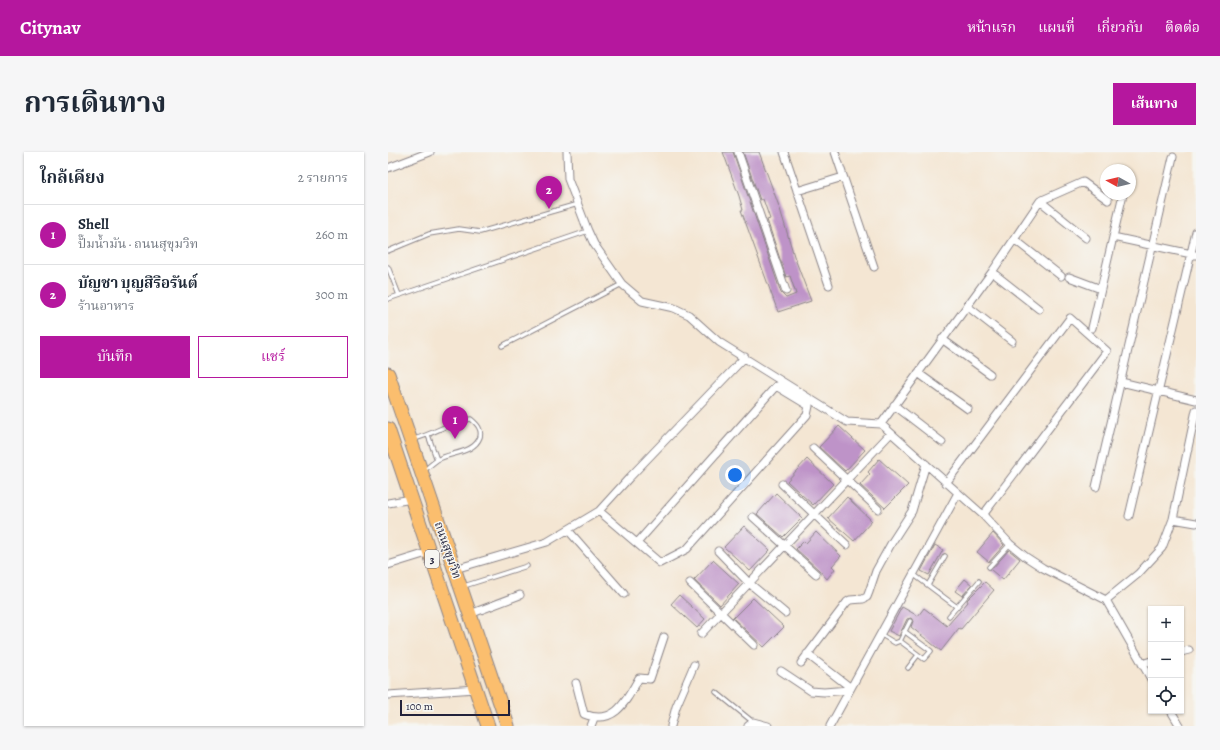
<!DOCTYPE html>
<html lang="th">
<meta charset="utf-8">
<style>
:root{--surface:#fff;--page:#f6f6f7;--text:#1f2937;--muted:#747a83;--line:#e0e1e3;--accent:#b5179e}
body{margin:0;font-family:Alegreya,"Noto Serif Thai",serif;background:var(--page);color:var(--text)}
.controls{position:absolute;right:12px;bottom:12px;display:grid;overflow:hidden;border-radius:0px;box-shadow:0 1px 3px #0004}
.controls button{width:36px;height:36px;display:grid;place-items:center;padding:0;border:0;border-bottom:1px solid var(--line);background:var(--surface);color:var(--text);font:20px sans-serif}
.compass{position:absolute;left:712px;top:12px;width:36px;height:36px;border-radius:50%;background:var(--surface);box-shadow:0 1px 3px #0004;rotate:278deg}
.scale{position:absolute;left:12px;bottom:10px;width:110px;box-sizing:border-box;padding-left:4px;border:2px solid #22223b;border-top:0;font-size:11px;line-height:14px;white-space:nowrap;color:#22223b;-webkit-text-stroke:3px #f6f6f2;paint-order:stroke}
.you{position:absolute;left:347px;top:323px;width:14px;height:14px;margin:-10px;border:3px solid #fff;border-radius:50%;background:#1a73e8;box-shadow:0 0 0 6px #1a73e833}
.badge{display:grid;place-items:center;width:26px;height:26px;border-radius:50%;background:var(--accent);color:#fff;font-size:13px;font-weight:700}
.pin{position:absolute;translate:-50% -33px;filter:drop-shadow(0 1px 2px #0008)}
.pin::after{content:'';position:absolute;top:21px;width:14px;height:12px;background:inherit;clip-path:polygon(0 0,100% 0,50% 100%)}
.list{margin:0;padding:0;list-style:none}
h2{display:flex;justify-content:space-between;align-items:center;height:52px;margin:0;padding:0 16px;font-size:17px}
h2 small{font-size:13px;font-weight:400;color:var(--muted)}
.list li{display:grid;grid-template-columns:26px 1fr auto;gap:12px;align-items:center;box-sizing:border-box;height:60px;padding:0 16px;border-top:1px solid var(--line)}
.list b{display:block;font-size:15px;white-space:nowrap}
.list p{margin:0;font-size:13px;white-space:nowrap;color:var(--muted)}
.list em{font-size:13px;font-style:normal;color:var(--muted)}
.actions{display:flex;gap:8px;padding:12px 16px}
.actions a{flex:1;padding:9px 0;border:1px solid var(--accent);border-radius:0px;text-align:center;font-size:14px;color:var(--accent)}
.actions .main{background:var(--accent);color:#fff}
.icon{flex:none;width:22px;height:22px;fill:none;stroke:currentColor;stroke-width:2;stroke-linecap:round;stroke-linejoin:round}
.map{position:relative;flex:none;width:808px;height:574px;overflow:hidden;border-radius:0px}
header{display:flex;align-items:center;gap:24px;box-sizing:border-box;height:56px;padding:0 20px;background:var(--accent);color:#fff}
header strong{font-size:19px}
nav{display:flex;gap:22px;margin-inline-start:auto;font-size:14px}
.intro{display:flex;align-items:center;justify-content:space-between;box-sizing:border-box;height:96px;padding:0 24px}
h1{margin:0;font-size:28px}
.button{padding:10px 18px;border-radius:0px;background:var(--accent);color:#fff;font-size:14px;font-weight:700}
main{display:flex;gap:24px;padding:0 24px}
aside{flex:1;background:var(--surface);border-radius:0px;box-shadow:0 1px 3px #0004}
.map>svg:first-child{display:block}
.building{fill:#be93c8}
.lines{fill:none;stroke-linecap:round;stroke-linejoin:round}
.lane-casing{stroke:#8b8487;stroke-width:5.5}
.street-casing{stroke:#8b8487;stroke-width:9}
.highway-casing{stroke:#8b8487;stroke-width:15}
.lane{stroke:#fff;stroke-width:3.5}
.street{stroke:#fff;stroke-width:7}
.highway{stroke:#fbbe6e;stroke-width:13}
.labels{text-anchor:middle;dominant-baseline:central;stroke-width:3;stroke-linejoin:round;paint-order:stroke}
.shield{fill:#f6f6f2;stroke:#626272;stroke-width:1}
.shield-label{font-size:11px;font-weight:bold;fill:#22223b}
.street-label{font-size:12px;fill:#22223b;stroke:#f6f6f2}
</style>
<header>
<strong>Citynav</strong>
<nav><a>หน้าแรก</a><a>แผนที่</a><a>เกี่ยวกับ</a><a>ติดต่อ</a></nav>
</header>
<div class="intro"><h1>การเดินทาง</h1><a class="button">เส้นทาง</a></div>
<main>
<aside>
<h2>ใกล้เคียง<small>2 รายการ</small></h2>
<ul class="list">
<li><span class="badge">1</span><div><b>Shell</b><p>ปั๊มน้ำมัน · ถนนสุขุมวิท</p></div><em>260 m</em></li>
<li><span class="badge">2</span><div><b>บัญชา บุญสิริอรันต์</b><p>ร้านอาหาร</p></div><em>300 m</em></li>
</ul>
<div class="actions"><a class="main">บันทึก</a><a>แชร์</a></div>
</aside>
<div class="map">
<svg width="808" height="574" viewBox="0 0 808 574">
<rect width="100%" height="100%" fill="#f6f6f2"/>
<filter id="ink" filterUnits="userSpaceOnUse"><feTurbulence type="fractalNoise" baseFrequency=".025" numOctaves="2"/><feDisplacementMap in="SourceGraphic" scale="8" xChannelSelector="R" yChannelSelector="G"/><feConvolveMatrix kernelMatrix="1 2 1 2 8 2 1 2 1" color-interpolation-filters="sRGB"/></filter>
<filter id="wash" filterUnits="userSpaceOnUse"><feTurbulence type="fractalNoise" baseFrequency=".012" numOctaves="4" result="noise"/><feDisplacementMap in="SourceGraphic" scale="16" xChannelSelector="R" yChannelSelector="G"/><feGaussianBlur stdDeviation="0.9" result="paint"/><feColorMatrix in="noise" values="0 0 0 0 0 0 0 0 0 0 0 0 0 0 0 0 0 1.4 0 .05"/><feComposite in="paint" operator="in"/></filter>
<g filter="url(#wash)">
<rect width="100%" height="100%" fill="#f4e6d3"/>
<g id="blocks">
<path class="building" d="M335,0H345L393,141L398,146L408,142L402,124L398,125L379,68L382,67L375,47L372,48L355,0H371L392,57L406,104L423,149L390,160L353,58H355L351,44Z
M451,274L477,298L457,319L431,295Z
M419,307L445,332L425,353L399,329Z
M491,307L520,333L497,356L472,333L482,322L480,320Z
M388,341L414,366L395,385L369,362Z
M459,345L484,369L466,389L440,366Z
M356,374L382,398L362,419L336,395Z
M428,380L453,404L444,414L447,417L439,427L431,418L408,397L416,389L418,391Z
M605,381L616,393L601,410L589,400Z
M547,393L555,398L541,423L533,419Z
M621,398L632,407L615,428L603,418Z
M325,408L351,432L332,453L306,428Z
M577,427L584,433L574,444L567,439Z
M597,430L606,438L573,477L571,476L553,499L523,475L525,469L523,466L519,467L511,484L501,479L514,455L530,464L536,456L559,474L580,450L579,448Z
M291,443L317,467L309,476L283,452Z
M365,446L396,475L376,495L345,466Z"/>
</g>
</g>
<g filter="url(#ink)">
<use href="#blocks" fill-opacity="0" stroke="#8b8487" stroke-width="1"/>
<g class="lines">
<g class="lane-casing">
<path id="lane" d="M0,99L41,82L71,77L92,80L190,52
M0,115L11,143
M0,147L200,79
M114,194L234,132
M40,283L49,308
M26,287C47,282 60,270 83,267C89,272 94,277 92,285C86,302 62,300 49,308C45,311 40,315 37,318
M601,415L622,392
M525,422L569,455
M540,433L557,404
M76,434L139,414
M561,464L591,429
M492,482L507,491L512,489L522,469
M512,489L536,507L543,499L516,479
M520,516L530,503
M328,540L365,570"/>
</g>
<g class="street-casing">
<path id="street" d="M179,0L180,27L200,79L206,92L234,132L254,149L286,156L301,163L331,190L459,270L493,272L595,363L622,392L638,405L655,416L718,448L763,527
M350,0L398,139
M396,0L441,133
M447,0L486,115
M0,16L42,0
M409,39L455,25
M652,49L698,86
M725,85L808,103
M626,87L673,124
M604,120L651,157
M681,125L713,137
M579,154L624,189
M704,176L735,42
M554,187L602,222
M530,221L580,257
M733,230L808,248
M506,253L554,290
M493,272L604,120L652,49L695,30L720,48
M425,296L490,357
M558,331L682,166L719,199L595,363
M394,332L459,393
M708,335L785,5
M0,351L24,347
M211,359L272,411L299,397L419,263L421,254L388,234L249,391
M741,364L808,80
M365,365L428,422
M785,367L808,371
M180,378L236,442
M330,399L361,431L397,461
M0,413L42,400
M67,417L159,390L211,359L241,326L357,205
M302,431L366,493
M718,448L750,422L774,396L785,367L808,258
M82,462L132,443
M313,482L503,281
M793,500L801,498
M419,502L463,536
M413,511L459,450L462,448L475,447L479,445L481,440L488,419L504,390L524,359L538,312
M754,512L763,509
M393,519L423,539L436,540L461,538
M188,531L196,562C227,574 238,549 251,526L262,527L276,485
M0,543L88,537
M783,559L792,574
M203,574L206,566
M283,574L288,555L306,513
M360,574L365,570L380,574
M442,574L570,341"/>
</g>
<g class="highway-casing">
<path id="highway" d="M0,222L120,574
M0,277L100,574"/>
</g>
<use href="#lane" class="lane"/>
<use href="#street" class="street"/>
<use href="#highway" class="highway"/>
</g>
</g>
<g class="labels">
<rect class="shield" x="37" y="398" width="14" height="18" rx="3"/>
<g class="shield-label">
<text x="44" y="407">3</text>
</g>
<g class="street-label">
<text transform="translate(60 398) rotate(71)">ถนนสุขุมวิท</text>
</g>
</g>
</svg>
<div class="controls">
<button>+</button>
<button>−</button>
<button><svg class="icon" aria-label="locate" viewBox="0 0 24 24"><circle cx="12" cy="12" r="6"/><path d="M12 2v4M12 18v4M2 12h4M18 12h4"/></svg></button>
</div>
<svg class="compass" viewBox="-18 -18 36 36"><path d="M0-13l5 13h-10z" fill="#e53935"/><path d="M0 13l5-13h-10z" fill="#747a83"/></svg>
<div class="scale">100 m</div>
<div class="you"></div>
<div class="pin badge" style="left:67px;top:287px">1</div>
<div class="pin badge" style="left:161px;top:57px">2</div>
</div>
</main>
